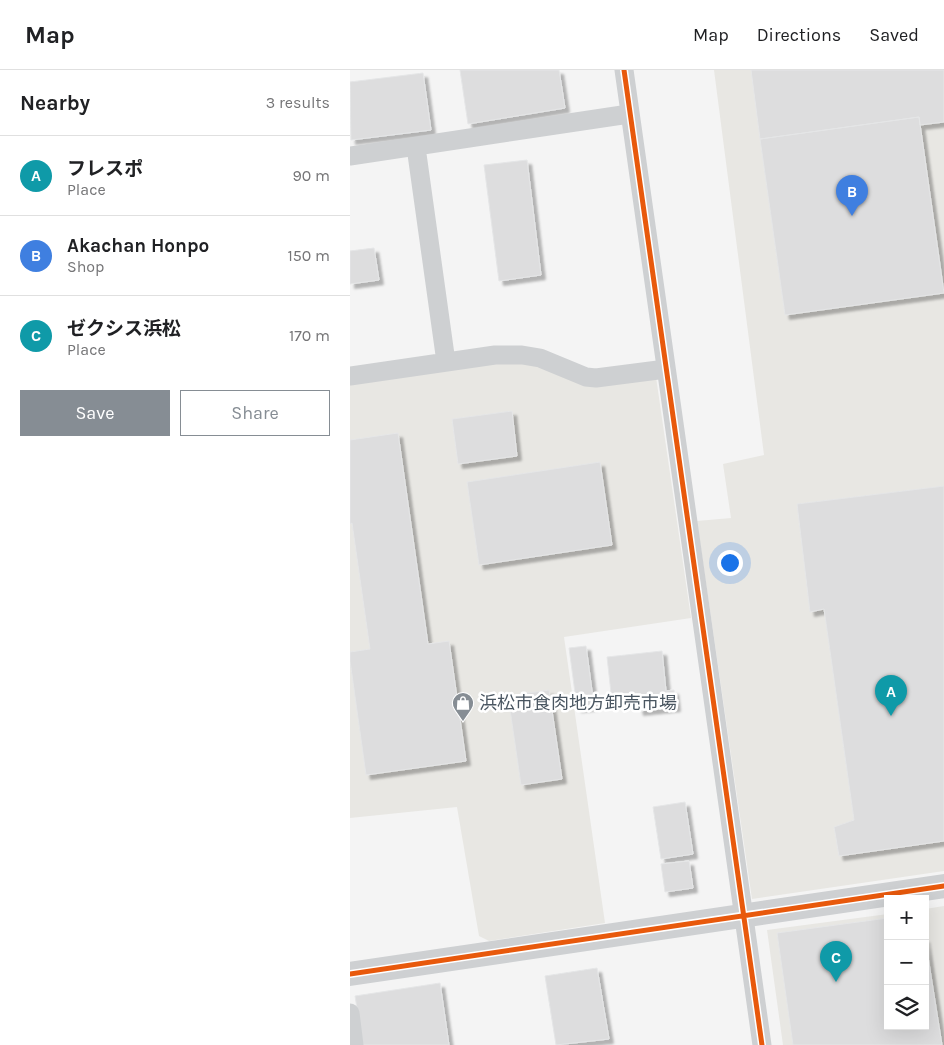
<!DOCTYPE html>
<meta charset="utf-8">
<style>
:root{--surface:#fff;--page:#f6f6f6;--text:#202124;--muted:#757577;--line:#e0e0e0;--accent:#868d94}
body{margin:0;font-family:Karla,"Noto Sans JP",sans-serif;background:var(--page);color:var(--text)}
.controls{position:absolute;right:15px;bottom:15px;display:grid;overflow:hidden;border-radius:0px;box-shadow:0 5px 20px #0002}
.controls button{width:45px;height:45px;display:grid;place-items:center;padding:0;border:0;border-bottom:1px solid var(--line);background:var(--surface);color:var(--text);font:25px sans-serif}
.you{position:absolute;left:379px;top:492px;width:18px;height:18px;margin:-12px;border:4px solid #fff;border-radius:50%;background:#1a73e8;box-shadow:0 0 0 8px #1a73e833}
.badge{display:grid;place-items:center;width:32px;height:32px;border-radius:50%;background:var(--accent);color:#fff;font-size:16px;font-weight:700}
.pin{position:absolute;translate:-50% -41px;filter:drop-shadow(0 1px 2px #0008)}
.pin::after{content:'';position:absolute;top:26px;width:18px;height:15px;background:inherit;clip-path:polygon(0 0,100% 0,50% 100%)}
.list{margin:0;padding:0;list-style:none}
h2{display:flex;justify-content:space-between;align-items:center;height:65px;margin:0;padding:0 20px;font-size:21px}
h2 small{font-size:16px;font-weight:400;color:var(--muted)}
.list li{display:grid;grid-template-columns:32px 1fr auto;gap:15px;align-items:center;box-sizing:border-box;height:80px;padding:0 20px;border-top:1px solid var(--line)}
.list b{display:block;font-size:19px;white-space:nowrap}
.list p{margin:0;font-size:16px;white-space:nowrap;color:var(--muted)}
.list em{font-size:16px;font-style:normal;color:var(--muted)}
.actions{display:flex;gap:10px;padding:15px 20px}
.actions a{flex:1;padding:11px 0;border:1px solid var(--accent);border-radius:0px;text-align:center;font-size:18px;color:var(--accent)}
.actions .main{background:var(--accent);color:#fff}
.icon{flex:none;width:28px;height:28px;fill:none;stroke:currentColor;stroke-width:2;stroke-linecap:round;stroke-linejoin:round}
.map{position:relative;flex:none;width:594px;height:975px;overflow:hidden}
header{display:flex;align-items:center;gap:30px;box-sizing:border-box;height:70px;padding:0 25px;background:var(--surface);border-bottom:1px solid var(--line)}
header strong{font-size:24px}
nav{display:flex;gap:28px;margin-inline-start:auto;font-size:18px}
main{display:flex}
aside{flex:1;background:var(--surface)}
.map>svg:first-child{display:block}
.commercial{fill:#e8e7e3}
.building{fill:#ddddde;stroke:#e5e6e7;filter:url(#shadow)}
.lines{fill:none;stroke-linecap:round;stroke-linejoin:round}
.minor{stroke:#ced0d2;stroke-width:19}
.tertiary{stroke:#ced0d2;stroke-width:24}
.cycleway-casing{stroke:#fff;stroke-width:8}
.cycleway{stroke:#e8590c;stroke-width:5}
.labels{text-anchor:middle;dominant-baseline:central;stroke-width:5;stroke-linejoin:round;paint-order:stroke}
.poi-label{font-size:18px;fill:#4a5661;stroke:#fff;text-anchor:start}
</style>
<header>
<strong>Map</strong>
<nav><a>Map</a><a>Directions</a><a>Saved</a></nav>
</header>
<main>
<aside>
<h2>Nearby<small>3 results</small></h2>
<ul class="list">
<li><span class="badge" style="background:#0f9aa8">A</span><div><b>フレスポ</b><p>Place</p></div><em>90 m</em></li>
<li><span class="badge" style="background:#3f7fe0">B</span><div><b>Akachan Honpo</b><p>Shop</p></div><em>150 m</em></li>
<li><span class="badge" style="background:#0f9aa8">C</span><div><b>ゼクシス浜松</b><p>Place</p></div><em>170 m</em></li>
</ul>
<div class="actions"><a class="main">Save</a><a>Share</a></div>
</aside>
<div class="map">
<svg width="594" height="975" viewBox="0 0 594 975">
<defs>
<filter id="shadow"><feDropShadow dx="4.5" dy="4.5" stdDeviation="1" flood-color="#0004"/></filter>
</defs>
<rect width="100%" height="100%" fill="#f4f4f4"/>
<path class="commercial" d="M364,0H594V801L402,829L347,451L381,448L373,394L414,385Z
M159,291L306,307L341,548L214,567L255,853L139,871L129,866L107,737L0,748V315Z
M594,836V975H433L417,860L538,844V956H575V839Z"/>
<path class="building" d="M110,0H209L215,38L118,54Z
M401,0H594V52L570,55L569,47L410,69Z
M73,3L81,60L1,70L0,12Z
M569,47L594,223L435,245L410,69Z
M177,90L191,205L149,211L134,95Z
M24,178L29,210L0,214V181Z
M162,341L167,386L108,394L102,349Z
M48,363L78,574L99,571L116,691L16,705L0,591V582L20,579L2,453L0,454V370Z
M250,392L262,475L129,495L117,412Z
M594,416V771L489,786L484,757L504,750L474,539L460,542L447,434Z
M236,576L244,636L227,638L219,578Z
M312,581L316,621L324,620L326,637L289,641L287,629L262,632L257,587Z
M199,620L212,709L171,715L158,626Z
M335,732L343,784L311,789L303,737Z
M339,791L343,818L315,822L311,794Z
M538,848V956H575V868L592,975H443L427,863Z
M247,898L259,969L206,975L195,906Z
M90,913L99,975H13L5,926Z"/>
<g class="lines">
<path class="minor" d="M274,0L412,975
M66,77L96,292
M0,86L279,44
M0,306L145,285H172L190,288L236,307L246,308L316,299
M0,943L4,975"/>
<path class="tertiary" d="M0,904L594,816"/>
<g class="cycleway-casing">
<path id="cycleway" d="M274,0L412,975
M0,904L594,816"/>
</g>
<use href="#cycleway" class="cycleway"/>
</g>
<defs>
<g id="shop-pin" transform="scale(1.125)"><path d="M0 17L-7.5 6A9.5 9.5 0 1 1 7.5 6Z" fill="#868d94" stroke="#fff"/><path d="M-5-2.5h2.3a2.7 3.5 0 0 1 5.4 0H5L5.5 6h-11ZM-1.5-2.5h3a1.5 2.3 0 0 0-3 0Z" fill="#fff"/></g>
</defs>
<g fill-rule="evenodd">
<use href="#shop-pin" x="113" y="633"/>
</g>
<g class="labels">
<g class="poi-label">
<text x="129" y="633">浜松市食肉地方卸売市場</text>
</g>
</g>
</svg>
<div class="controls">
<button>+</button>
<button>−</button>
<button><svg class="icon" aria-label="layers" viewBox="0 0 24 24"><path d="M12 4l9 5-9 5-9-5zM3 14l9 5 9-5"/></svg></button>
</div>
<div class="you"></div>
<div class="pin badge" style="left:541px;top:646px;background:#0f9aa8">A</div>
<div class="pin badge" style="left:502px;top:146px;background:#3f7fe0">B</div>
<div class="pin badge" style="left:486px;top:912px;background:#0f9aa8">C</div>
</div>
</main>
